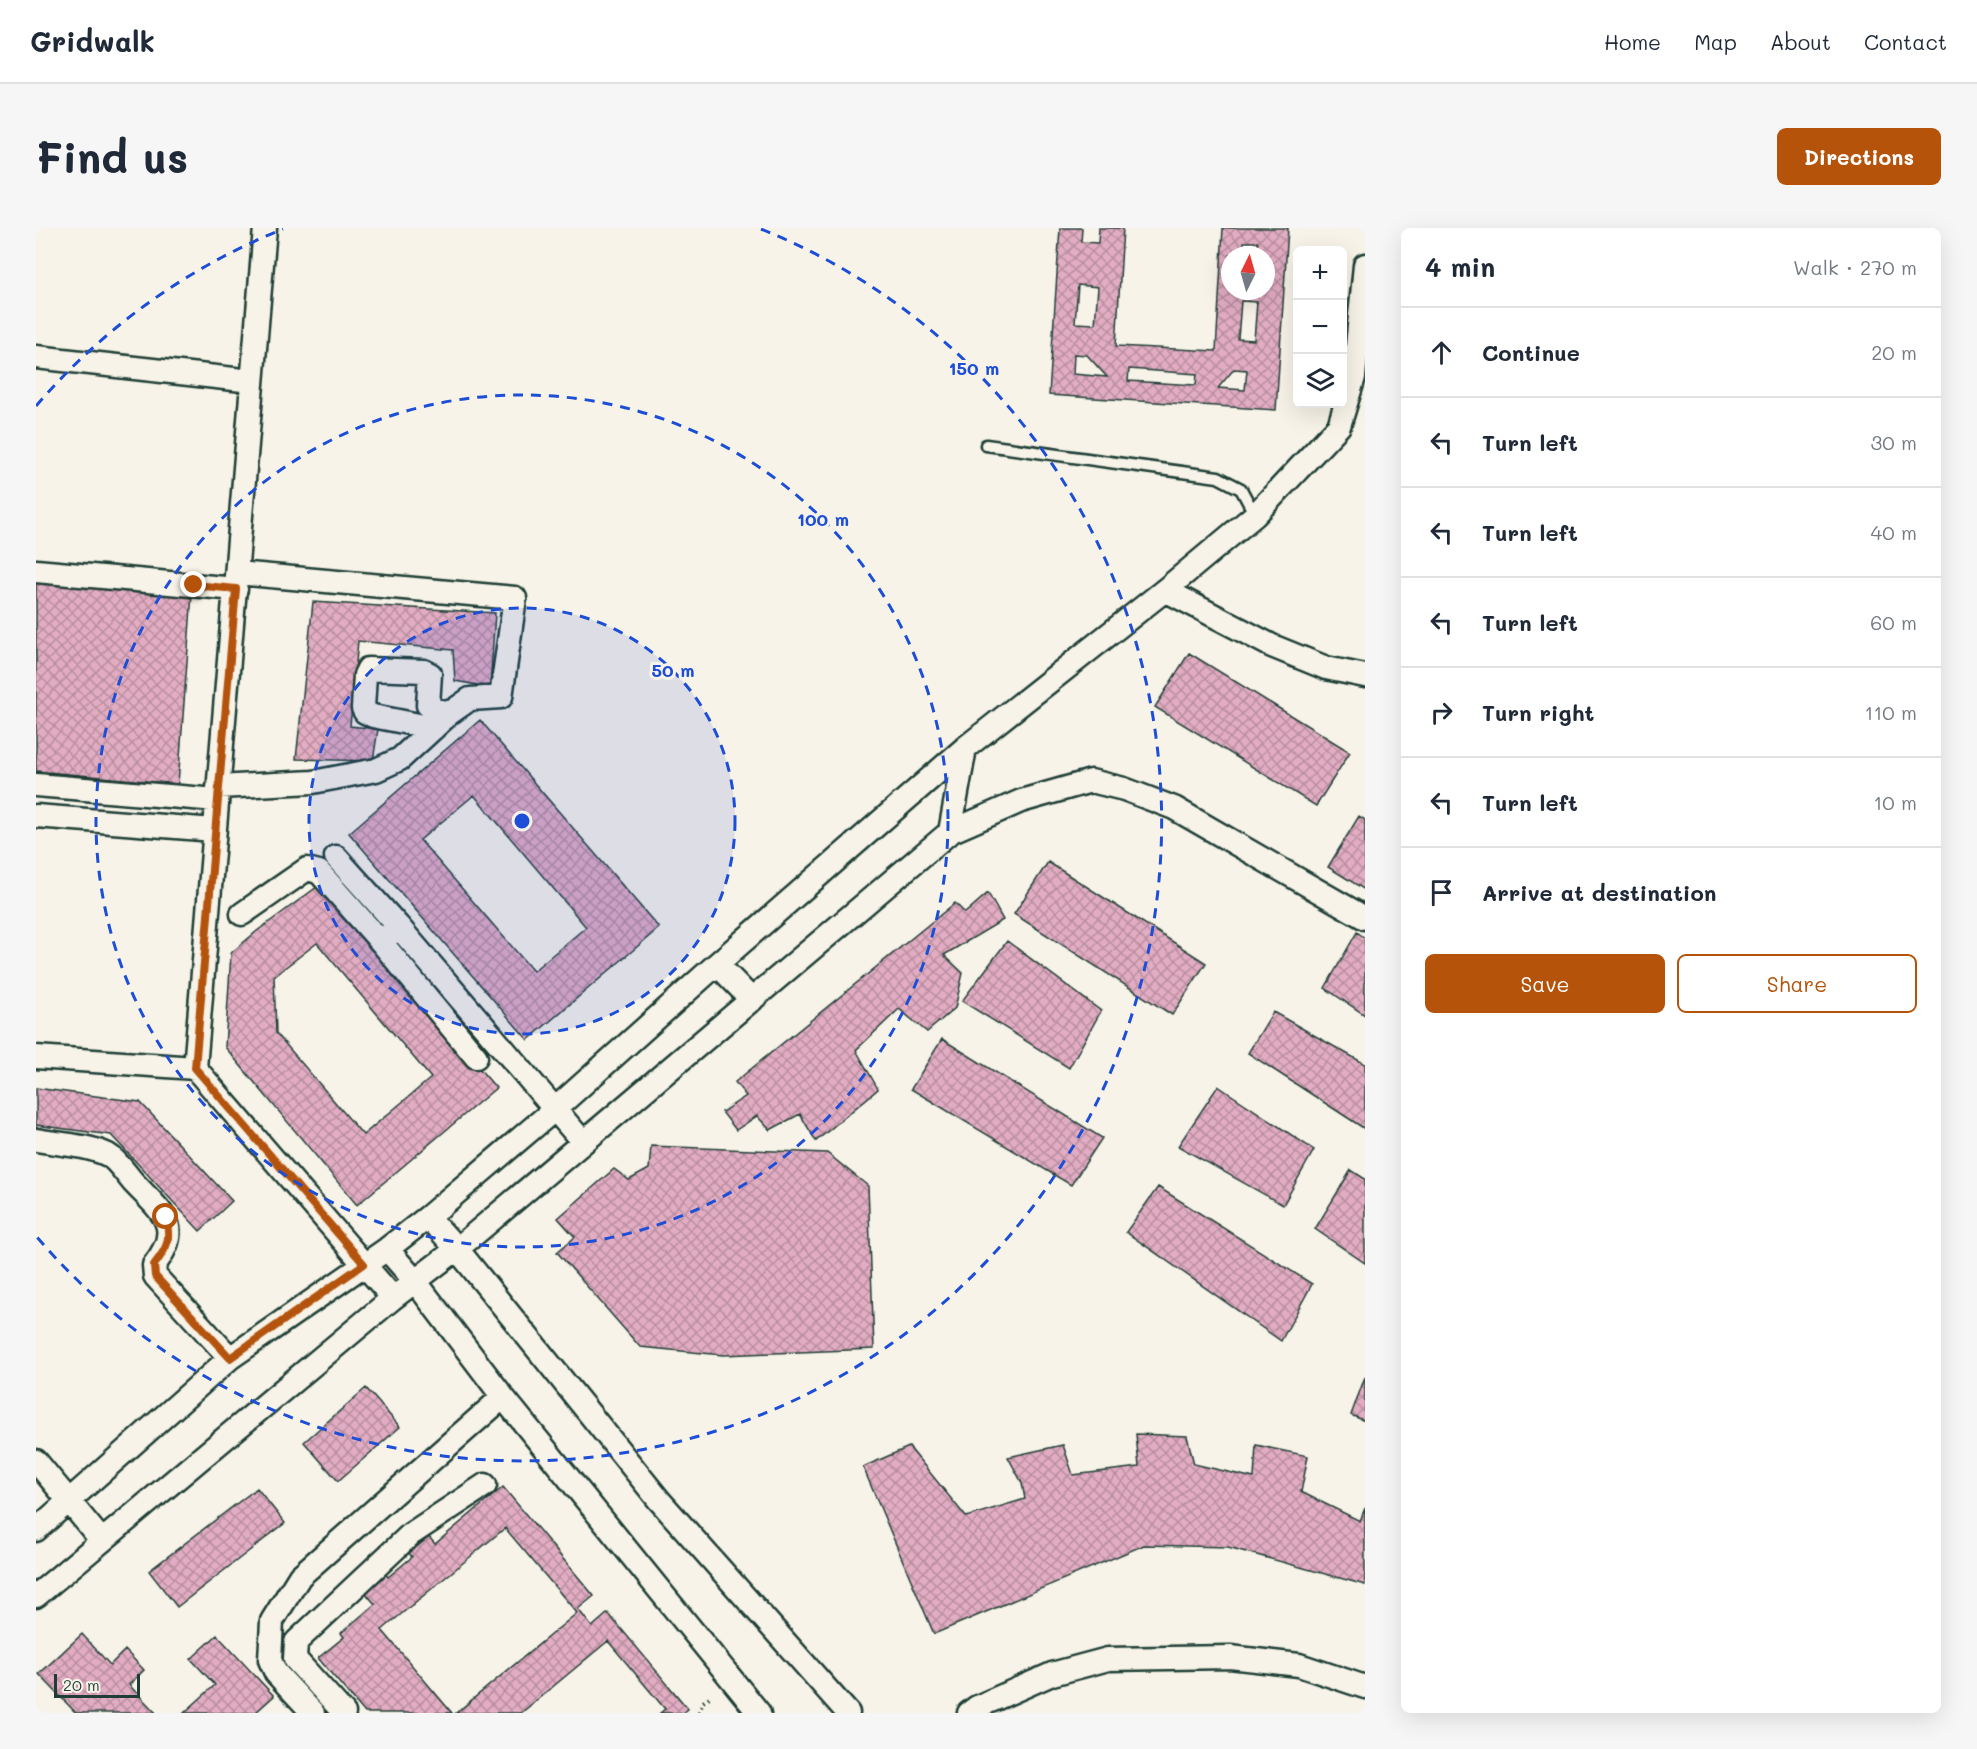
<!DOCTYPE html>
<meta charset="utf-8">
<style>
:root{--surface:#fff;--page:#f6f6f7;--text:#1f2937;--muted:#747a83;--line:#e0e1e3;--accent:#b45309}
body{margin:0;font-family:Mali,sans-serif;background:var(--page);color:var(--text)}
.controls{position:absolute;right:18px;top:18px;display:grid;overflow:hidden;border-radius:9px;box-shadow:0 6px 24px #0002}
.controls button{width:54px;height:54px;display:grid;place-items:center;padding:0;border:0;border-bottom:2px solid var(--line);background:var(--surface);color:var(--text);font:30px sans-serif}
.compass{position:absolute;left:1185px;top:18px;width:54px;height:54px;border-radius:50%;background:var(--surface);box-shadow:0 6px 24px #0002;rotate:5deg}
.scale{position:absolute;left:18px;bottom:15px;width:86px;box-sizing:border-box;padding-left:6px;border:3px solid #1f3d34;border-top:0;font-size:16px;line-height:21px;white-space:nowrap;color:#1f3d34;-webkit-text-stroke:4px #f7f3e8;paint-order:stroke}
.stop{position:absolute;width:18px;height:18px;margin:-14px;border:4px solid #b45309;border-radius:50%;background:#fff}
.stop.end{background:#b45309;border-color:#fff;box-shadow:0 2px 6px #0008}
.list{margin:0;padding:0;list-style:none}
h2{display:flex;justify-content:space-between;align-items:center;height:78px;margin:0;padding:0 24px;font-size:26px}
h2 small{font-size:20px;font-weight:400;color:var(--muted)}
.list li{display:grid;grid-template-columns:39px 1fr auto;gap:18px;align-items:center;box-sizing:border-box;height:90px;padding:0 24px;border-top:2px solid var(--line)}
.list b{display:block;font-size:22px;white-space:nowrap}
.list em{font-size:20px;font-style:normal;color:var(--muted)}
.actions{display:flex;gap:12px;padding:18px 24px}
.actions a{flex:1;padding:14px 0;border:2px solid var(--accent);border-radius:9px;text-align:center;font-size:21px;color:var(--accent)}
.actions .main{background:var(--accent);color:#fff}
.icon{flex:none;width:33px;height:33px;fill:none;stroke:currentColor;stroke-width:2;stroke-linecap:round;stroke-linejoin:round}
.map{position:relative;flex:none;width:1329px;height:1485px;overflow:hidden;border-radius:9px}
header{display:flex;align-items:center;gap:36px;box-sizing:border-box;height:84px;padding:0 30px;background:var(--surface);border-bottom:2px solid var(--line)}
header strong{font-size:28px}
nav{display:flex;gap:33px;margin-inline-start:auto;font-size:21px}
.intro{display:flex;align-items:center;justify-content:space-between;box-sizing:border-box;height:144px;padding:0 36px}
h1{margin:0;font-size:42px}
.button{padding:15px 27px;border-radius:9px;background:var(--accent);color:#fff;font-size:21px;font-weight:700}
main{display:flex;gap:36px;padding:0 36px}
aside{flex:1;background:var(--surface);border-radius:9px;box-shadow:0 6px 24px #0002}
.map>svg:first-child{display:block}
.building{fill:url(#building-cross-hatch);stroke:#1f3d34;stroke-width:1.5;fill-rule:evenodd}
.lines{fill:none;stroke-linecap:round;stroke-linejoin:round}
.lane-casing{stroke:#1f3d34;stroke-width:15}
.street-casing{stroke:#1f3d34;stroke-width:27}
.path{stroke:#1f3d34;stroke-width:4;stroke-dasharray:1.5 4.5;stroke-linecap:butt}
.lane{stroke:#f7f3e8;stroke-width:10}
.street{stroke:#f7f3e8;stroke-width:22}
.route{stroke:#b45309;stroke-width:8}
.ring{fill:none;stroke:#1d4ed8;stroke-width:3;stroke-dasharray:10 8}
.centre{fill:#1d4ed8;stroke:#f7f3e8;stroke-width:3}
.ring-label{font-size:18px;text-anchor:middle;font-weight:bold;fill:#1d4ed8;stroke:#f7f3e8;stroke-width:6;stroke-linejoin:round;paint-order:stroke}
</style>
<header>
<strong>Gridwalk</strong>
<nav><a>Home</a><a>Map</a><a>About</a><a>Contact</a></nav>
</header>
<div class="intro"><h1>Find us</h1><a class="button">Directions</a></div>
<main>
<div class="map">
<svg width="1329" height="1485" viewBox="0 0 1329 1485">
<defs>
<pattern id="building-cross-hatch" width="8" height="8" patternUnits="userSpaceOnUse" patternTransform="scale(1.5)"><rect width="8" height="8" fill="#e2acc2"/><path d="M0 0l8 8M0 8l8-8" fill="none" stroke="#b78d9e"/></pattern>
</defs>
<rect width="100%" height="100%" fill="#f7f3e8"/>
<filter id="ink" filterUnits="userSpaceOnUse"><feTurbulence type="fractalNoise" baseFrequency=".0167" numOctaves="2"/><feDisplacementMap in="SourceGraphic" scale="12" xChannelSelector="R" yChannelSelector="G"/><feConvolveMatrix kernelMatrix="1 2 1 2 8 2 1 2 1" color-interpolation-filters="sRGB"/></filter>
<g filter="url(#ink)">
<path class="building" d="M1024,0H1046L1045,14L1062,15L1063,0H1087L1080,118L1180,123L1187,0H1252L1240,182L1013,167ZM1208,14H1222V27H1230V63H1194V27H1207ZM1042,57L1062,59L1059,96L1039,95ZM1205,73L1221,74L1218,112L1202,111ZM1038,126L1051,127L1071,149L1037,146ZM1093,141L1161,146L1160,157L1092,153ZM1198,141L1211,142L1209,162L1182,160Z
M0,352L156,366L142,556L0,543Z
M277,374L459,385L454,459L419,453L417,422L322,413L314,498L342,501L337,533L260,531Z
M1153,425L1314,524L1280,578L1119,479Z
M444,492L623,700L492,812L313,605ZM438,567L550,699L497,743L384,612Z
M1323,588L1329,592V662L1292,639Z
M1012,634L1170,735L1136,787L978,686Z
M285,656L460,860L321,977L189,819L195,725L221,703ZM281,715L395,850L327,907L240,805L238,748Z
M952,665L967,692L908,727L927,745L919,780L891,804L863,781L820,822L842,861L780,913L764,886L734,902L721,888L700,902L686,884L710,868L699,854L919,675L929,685Z
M1321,704L1329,710V787L1289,760Z
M971,713L1065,783L1033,840L926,773Z
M1237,784L1329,836V901L1212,825Z
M906,811L1066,910L1035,957L875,861Z
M1182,858L1278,922L1247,977L1142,918Z
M0,860L104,874L196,973L164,1003L75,907L0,897Z
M615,918L791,925L832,958L838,1121L687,1127L604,1119L521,1024L539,1009L522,990L578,941L593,952L613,941Z
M1315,942L1329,951V1035L1279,1001Z
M1122,959L1276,1056L1245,1113L1090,1004Z
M1329,1149V1193L1315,1187Z
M330,1160L364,1199L302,1253L268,1214Z
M1100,1206L1151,1208L1158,1236L1218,1250L1220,1217L1272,1228L1265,1264L1324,1293L1329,1280V1357L1192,1319L1108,1317L898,1406L827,1239L873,1219L930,1289L989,1271L986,1255L972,1229L1027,1217L1037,1247L1103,1239Z
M467,1259L558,1368L542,1381L556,1399L572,1385L652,1481L647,1485H624L629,1481L572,1413L485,1485H420L541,1385L469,1300L346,1402L416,1485H329L282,1430L308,1409L305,1405L339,1376L328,1363L349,1345L352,1349L376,1329L373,1325L393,1309L399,1316Z
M221,1260L249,1295L141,1379L113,1343Z
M46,1406L74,1437L89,1422L108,1442L93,1457L120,1485H40L3,1446Z
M181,1407L238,1468L219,1485H148L179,1457L155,1431Z"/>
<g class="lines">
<g class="lane-casing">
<path id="lane" d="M950,217L1182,249L1205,261L1219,287"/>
</g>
<g class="street-casing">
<path id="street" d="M0,129L216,153
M0,343L200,361
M1129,362L1236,418L1290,440L1329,448
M398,500L337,488L329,484L327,480L329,447L332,441L388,443L394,446L392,477L397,481L414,485
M0,557L181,572
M182,559L277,554L340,542L364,531L414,485L434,471L465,469L479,370L201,345
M0,588L178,602
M914,604L929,520
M300,629L362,698L547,914
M206,686L271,641L283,644L346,715
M355,705L346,715L440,829
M681,736L716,772
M0,829L159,840L357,1070
M159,840L229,0
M0,912C23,916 51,917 72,927C81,932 90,946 97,954C125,984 149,998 118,1037L119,1048L194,1130
M392,989L421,1021L623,1272L812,1485
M351,1021L379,1053L467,1169L723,1485
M0,1233L66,1313
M0,1302L194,1130L351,1021L392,989L519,881L681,736L929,520L1129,362L1219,287L1303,198L1318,149L1329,37
M0,1368L357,1070L421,1021L914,604L985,573L1055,553L1088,561L1138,580L1329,690
M277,1485L240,1445L234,1432L236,1393L264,1348L467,1169
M308,1485L259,1431L260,1414L375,1306L449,1257
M933,1485L941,1479L1016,1446L1072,1431L1194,1429L1263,1437L1329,1459"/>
</g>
<path class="path" d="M663,1485L667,1474L676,1467"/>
<use href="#lane" class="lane"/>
<use href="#street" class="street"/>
</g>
</g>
<g class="lines" filter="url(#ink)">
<path class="route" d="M130,989C135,1012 132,1019 118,1037L119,1048L194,1130L328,1036L159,840L200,361L158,357"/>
</g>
<circle cx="486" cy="593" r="213" fill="#1d4ed8" fill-opacity=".12"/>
<g class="ring">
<circle cx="486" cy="593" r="213"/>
<circle cx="486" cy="593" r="426"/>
<path d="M0 178A639 639 0 0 1 247 1M725 1A639 639 0 1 1 0 1008"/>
</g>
<circle cx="486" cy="593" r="9" class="centre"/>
<g class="ring-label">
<text x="938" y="147">150 m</text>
<text x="787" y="298">100 m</text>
<text x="637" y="449">50 m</text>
</g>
</svg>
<div class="controls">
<button>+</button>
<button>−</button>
<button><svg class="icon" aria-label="layers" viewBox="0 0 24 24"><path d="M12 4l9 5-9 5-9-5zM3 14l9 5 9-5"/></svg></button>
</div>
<svg class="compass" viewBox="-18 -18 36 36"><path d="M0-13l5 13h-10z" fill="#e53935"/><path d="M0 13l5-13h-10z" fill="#747a83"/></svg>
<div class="scale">20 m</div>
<div class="stop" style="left:130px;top:989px"></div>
<div class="stop end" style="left:158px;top:357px"></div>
</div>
<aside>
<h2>4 min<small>Walk · 270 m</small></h2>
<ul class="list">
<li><svg class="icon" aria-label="ahead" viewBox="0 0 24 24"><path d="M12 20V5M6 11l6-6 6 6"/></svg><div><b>Continue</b></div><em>20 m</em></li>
<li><svg class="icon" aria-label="left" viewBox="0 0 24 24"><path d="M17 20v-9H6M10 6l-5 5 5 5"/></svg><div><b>Turn left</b></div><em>30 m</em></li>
<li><svg class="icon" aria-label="left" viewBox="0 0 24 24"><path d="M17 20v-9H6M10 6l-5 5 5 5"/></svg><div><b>Turn left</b></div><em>40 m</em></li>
<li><svg class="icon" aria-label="left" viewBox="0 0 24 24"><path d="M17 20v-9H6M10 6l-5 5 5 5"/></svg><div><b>Turn left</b></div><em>60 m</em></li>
<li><svg class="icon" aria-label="right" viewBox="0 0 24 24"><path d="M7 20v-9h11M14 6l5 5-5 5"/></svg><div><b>Turn right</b></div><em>110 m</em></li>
<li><svg class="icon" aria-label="left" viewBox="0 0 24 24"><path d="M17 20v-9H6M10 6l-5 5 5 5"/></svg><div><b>Turn left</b></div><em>10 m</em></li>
<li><svg class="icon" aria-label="arrive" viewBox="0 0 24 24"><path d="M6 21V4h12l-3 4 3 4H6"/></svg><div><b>Arrive at destination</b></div></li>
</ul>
<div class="actions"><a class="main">Save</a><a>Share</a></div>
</aside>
</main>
